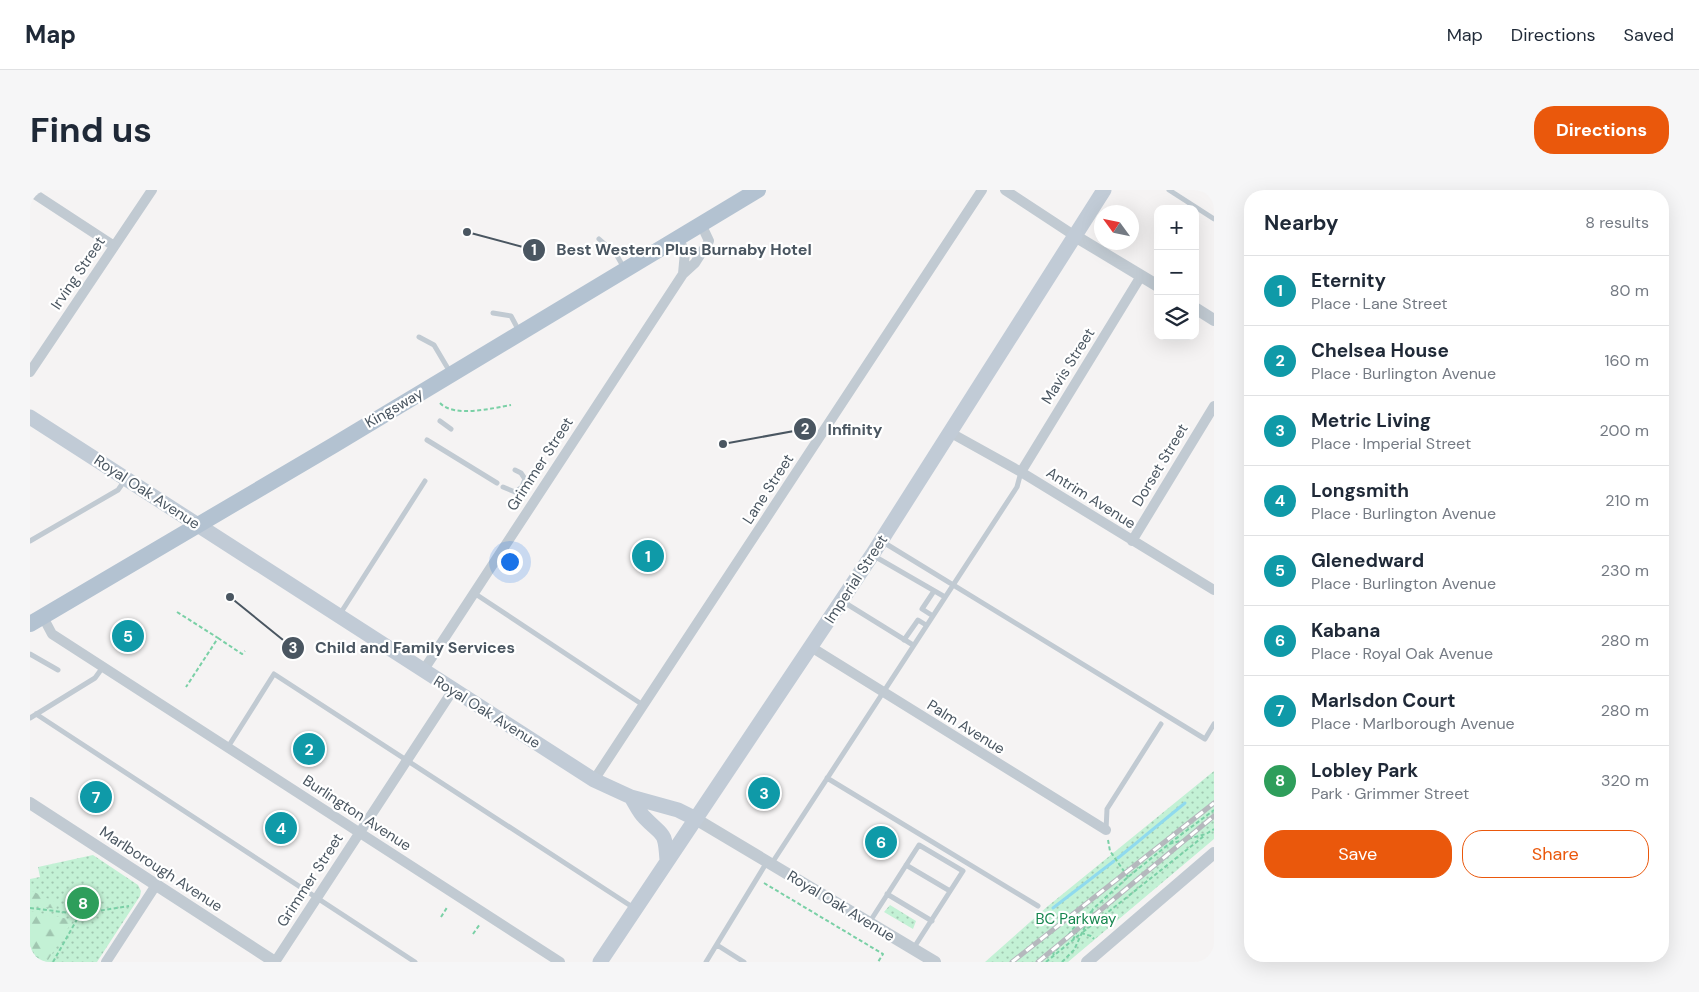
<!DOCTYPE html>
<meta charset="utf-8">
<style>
:root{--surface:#fff;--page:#f6f6f7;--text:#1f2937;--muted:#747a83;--line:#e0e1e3;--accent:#ea580c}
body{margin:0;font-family:"DM Sans",sans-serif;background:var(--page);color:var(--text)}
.controls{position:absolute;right:15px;top:15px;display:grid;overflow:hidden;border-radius:10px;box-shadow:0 5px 20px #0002}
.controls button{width:45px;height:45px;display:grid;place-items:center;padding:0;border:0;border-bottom:1px solid var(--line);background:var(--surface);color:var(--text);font:25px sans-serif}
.compass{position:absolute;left:1064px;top:15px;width:45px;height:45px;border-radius:50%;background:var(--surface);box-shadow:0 5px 20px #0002;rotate:303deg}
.you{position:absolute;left:479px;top:371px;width:18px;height:18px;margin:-12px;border:4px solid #fff;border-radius:50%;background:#1a73e8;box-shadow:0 0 0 8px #1a73e833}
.badge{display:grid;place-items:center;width:32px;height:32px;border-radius:50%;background:var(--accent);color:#fff;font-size:16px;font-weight:700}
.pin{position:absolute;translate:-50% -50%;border:2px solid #fff;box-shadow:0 1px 5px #0006}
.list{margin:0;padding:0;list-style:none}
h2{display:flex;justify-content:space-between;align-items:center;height:65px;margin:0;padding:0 20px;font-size:21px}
h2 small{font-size:16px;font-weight:400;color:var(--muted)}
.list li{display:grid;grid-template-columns:32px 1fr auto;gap:15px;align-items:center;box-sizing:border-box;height:70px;padding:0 20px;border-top:1px solid var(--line)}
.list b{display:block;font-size:19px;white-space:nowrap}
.list p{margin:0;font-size:16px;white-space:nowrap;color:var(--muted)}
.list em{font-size:16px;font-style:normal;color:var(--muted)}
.actions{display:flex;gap:10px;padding:15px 20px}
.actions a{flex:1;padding:11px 0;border:1px solid var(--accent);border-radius:20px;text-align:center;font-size:18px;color:var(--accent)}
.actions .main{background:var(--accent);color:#fff}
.icon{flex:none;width:28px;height:28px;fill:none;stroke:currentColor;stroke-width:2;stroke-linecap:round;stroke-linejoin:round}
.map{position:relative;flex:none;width:1184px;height:772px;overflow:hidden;border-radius:20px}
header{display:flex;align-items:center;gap:30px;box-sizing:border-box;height:70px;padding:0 25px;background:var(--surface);border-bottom:1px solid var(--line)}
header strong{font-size:24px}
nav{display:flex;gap:28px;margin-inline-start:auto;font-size:18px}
.intro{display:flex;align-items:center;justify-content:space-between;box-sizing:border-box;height:120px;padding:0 30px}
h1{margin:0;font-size:35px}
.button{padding:12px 22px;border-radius:20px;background:var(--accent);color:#fff;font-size:18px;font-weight:700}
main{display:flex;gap:30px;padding:0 30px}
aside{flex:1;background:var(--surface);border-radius:20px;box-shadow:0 5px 20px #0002}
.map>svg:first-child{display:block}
.green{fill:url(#green-dots)}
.forest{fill:url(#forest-firs)}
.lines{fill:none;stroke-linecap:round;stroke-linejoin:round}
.stream{stroke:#90daee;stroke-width:3}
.path{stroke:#7ad0a6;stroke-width:2;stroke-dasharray:4 2.5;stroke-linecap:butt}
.service{stroke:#c1cad2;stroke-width:5}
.minor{stroke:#c1cad2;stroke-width:10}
.tertiary{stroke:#c1cad2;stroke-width:12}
.secondary{stroke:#c1cbd6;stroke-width:15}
.primary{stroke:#b3c2d1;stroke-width:16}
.rail-casing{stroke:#b5b8bd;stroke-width:5}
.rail{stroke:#fff;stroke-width:3;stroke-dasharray:9;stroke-linecap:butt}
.labels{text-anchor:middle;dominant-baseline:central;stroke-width:4.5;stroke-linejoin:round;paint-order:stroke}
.street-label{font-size:15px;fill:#4a5661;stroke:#fff}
.park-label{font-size:15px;fill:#17864f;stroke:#fff}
.leader{fill:none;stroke:#4a5661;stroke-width:2}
.callout-dot{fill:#4a5661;stroke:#fff;stroke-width:2}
.mark-label{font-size:15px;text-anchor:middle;font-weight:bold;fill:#fff}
.callout-label{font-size:16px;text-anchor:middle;font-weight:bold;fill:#4a5661;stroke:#fff;stroke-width:4.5;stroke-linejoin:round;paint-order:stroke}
</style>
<header>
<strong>Map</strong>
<nav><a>Map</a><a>Directions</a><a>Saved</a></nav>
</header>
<div class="intro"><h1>Find us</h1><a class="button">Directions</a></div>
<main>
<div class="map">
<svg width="1184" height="772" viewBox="0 0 1184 772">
<defs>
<pattern id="green-dots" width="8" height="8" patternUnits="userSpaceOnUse" patternTransform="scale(1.25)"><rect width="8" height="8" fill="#c3f1d5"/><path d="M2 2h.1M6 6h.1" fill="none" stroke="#a0c6b0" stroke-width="1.8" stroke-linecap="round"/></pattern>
<pattern id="forest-firs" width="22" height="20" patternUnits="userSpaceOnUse" patternTransform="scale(1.25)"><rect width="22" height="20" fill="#c3f1d5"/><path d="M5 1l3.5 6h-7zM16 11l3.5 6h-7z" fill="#a0c6b0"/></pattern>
</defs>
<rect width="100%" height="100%" fill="#f5f3f3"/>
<path class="green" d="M1184,581V649L1038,772H955L1018,716Z
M63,665L108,695L111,701L110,706L67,772H0V689L10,687L8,677Z
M860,715L886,731L883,739L854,722Z"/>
<path class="forest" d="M0,700L27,713L26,719L0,714Z
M0,721L43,730L18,770L0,757Z"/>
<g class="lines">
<path class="stream" d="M1088,668L1155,613
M1023,718L1084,671"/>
<path class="path" d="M410,213C424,228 463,218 481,215
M147,422L188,448L156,497
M188,448L212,464L215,461
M1078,650L1080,661L1098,687
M1140,653L1184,620
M734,693L853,764L848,772
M0,718L49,724L99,716
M411,727L418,716
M1053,742L1174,646
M1051,743L1061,746L1064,749
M443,744L450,734
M1043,750L1052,730L1062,721
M0,762L11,772
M1024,765L1023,763C1034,754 1041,738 1052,730
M23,772L50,724L53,727
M1016,772L1049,745
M1032,772L1044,760L1063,719L1098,687L1139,654L1176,644L1184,639"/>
<path class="service" d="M1139,0L1184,29
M569,49L586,64L594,78
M463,123L481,126L489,141
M389,147L404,155L420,182
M410,231L421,239
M397,250L467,293
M473,297L485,302L492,297L495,289L491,283L485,280
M0,351L88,300L95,290
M853,352L1175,549L1184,534
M844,366L915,407
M444,403L613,515
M812,411L883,455
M310,424L395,291
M903,426L892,419L904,401
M874,450L888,430L896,435
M0,464L28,480
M6,524L385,772
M0,528L65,488L73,477
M198,557L244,484L604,718
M797,588L1008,716
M1076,640L1077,619L1131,534
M742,673L987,297L991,282
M876,675L920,701
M857,704L902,731
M839,733L889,655L933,681L883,759
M687,755L714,772
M676,772L737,672"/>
<path class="minor" d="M975,0L1045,46
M0,1L84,56
M648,48L655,62L653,84
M0,182L122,0
M921,243L991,282L1184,400
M991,282L1111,86
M1102,351L1184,216
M13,427L22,444L530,772
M781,457L1076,640
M393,481L653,84L665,73L679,51L671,34
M564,590L952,0
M76,772L126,695
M245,772L423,500"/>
<path class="tertiary" d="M1045,46L1128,96
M1165,118L1184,130
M0,613L245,772
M664,628L905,772
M1057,772L1184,663"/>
<path class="secondary" d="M0,227L564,590L601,607L648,620L664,628
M601,607C605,613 609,622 614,627C633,647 635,639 637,670
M570,772L842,365L1074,0"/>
<path class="primary" d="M0,434L304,255L728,0"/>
<g class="rail-casing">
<path id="rail" d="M982,772L1184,613
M1008,772L1184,626"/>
</g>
<use href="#rail" class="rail"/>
</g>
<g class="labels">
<g class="street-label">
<text transform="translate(48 83) rotate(-56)">Irving Street</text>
<text transform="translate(1038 176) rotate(-58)">Mavis Street</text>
<text transform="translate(364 218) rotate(-30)">Kingsway</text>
<text transform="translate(510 274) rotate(-57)">Grimmer Street</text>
<text transform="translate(1130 275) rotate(-59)">Dorset Street</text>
<text transform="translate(738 299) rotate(-57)">Lane Street</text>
<text transform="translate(117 302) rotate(33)">Royal Oak Avenue</text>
<text transform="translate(1061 308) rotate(32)">Antrim Avenue</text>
<text transform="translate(826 389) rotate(-57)">Imperial Street</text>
<text transform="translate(457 522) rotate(32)">Royal Oak Avenue</text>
<text transform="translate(936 537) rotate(32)">Palm Avenue</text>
<text transform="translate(327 623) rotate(33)">Burlington Avenue</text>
<text transform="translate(131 679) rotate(33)">Marlborough Avenue</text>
<text transform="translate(280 690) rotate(-57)">Grimmer Street</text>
<text transform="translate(811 716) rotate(31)">Royal Oak Avenue</text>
</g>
<g class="park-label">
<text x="1046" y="729">BC Parkway</text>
</g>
</g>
<path class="leader" d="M437 42L504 60M693 254L775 239M200 407L263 458"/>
<g class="callout-dot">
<circle cx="437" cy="42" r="5"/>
<circle cx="693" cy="254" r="5"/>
<circle cx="200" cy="407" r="5"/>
<circle cx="504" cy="60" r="12"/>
<circle cx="775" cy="239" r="12"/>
<circle cx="263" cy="458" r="12"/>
</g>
<g class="mark-label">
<text x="504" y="65">1</text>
<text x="775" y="244">2</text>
<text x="263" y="463">3</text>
</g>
<g class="callout-label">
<text x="654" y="65">Best Western Plus Burnaby Hotel</text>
<text x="825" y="245">Infinity</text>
<text x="385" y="463">Child and Family Services</text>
</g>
</svg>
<div class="controls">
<button>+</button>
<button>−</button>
<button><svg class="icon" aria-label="layers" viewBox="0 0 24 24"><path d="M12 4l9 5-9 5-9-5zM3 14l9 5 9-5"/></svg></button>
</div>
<svg class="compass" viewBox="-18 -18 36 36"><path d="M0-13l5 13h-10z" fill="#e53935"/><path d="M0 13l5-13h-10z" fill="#747a83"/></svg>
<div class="you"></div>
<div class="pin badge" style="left:618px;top:366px;background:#0f9aa8">1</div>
<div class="pin badge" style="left:279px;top:559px;background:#0f9aa8">2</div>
<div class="pin badge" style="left:734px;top:603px;background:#0f9aa8">3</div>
<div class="pin badge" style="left:251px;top:638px;background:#0f9aa8">4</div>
<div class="pin badge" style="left:98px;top:446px;background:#0f9aa8">5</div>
<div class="pin badge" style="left:851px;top:652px;background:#0f9aa8">6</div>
<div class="pin badge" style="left:66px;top:607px;background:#0f9aa8">7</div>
<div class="pin badge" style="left:53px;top:713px;background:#2e9e5b">8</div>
</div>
<aside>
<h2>Nearby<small>8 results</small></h2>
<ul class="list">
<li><span class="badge" style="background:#0f9aa8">1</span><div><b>Eternity</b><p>Place · Lane Street</p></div><em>80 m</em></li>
<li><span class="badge" style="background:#0f9aa8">2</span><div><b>Chelsea House</b><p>Place · Burlington Avenue</p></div><em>160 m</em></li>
<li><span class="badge" style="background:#0f9aa8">3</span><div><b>Metric Living</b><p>Place · Imperial Street</p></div><em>200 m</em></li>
<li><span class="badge" style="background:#0f9aa8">4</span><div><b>Longsmith</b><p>Place · Burlington Avenue</p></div><em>210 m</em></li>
<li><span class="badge" style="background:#0f9aa8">5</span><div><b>Glenedward</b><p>Place · Burlington Avenue</p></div><em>230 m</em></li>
<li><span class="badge" style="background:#0f9aa8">6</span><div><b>Kabana</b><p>Place · Royal Oak Avenue</p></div><em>280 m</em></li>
<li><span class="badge" style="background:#0f9aa8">7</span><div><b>Marlsdon Court</b><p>Place · Marlborough Avenue</p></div><em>280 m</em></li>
<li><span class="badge" style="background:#2e9e5b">8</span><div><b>Lobley Park</b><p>Park · Grimmer Street</p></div><em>320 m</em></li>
</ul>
<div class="actions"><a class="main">Save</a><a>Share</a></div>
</aside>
</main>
